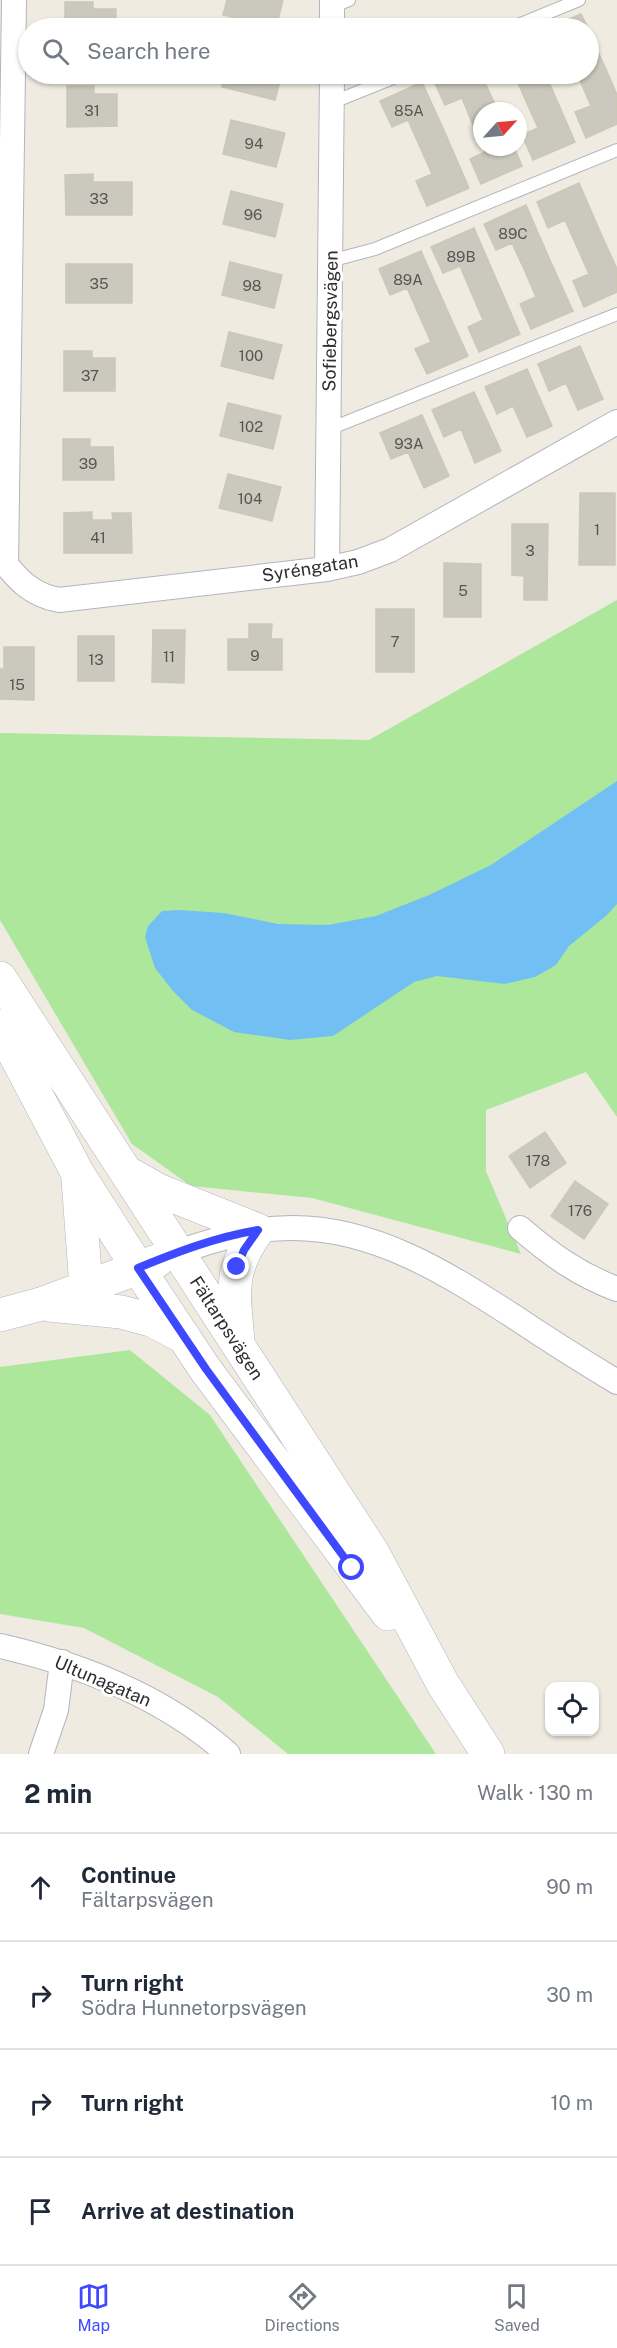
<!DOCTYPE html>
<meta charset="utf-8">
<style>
:root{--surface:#fff;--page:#f2f2f3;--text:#1f2937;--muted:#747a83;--line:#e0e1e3;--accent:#3e49ff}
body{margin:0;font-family:"Public Sans",sans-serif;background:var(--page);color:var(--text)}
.controls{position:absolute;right:18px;bottom:18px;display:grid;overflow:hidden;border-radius:12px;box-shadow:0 2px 4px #0004}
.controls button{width:54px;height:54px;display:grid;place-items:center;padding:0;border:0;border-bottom:2px solid var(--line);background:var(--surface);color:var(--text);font:30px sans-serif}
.compass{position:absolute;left:473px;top:102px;width:54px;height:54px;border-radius:50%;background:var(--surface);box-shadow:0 2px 4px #0004;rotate:63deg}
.stop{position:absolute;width:18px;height:18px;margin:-14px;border:4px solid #3e49ff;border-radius:50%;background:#fff}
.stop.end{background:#3e49ff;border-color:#fff;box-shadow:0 2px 6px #0008}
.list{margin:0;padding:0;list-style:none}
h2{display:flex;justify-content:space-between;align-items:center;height:78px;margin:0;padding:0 24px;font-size:26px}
h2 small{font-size:20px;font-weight:400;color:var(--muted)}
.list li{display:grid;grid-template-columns:39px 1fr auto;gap:18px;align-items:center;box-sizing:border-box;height:108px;padding:0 24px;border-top:2px solid var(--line)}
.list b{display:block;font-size:22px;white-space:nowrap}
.list p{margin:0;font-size:20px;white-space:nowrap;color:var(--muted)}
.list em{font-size:20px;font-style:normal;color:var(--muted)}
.icon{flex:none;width:33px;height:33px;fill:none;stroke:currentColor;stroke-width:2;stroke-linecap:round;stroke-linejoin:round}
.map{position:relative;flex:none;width:617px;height:1754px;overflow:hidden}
.search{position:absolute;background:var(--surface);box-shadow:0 2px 4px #0004;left:18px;right:18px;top:18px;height:66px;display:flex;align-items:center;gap:15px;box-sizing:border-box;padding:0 21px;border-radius:33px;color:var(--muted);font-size:22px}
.sheet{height:510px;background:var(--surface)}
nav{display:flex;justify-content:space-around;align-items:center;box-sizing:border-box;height:84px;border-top:2px solid var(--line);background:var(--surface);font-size:16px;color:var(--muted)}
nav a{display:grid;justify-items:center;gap:3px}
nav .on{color:var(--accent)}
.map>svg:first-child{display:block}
.green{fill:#ace79c}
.water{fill:#72c0f3}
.building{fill:#cbc9be;stroke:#cbc7b9;stroke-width:1.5}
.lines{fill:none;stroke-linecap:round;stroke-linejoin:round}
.lane-casing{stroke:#b4b4c1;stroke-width:14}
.street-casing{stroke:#b4b4c1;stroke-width:26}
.secondary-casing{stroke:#b4b4c1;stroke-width:34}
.lane{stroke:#fff;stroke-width:12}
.street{stroke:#fff;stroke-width:24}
.secondary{stroke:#fff;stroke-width:33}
.route{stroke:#3e49ff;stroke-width:8}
.labels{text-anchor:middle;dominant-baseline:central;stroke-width:6;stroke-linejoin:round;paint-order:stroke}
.number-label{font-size:15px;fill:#555552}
.street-label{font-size:18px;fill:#2e2e2e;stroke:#fff}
</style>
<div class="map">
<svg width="617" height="1754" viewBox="0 0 617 1754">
<rect width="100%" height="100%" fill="#efebe0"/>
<path class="green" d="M617,600V1117L586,1072L486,1110V1171L521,1254L312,1198L191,1186L132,1144L0,920V733L369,740Z
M130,1350L210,1415L436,1754H288L218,1697L84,1628L0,1614V1367Z"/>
<path class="water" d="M617,781V904L606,916L569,946L556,965L535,977L505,984L437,976L414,982L333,1036L290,1040L234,1032L192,1010L173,991L155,968L145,937L148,926L162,911L179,910L224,913L278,924L328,925L376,916L429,895L491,865Z"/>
<path class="building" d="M227,0H283L276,28L223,15Z
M65,2H93V9H116V28H65Z
M581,14L588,28H548Z
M588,30L605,67L579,78L577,74H588Z
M605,67L617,95V124L586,138L575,112L591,106L579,78Z
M226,74H282L275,100L222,87Z
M446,74H481L498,111H482V121L473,125L462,98L445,105L433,79Z
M494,74H545L552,89L526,101L514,74L498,81Z
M422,82L446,135L420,147L408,120L392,127L380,101Z
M67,86H94V94H117V126L67,127Z
M552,89L575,142L533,160L522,135L538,128L526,101Z
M231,120L285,133L276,167L223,154Z
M482,121V145L473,125Z
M446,135L469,188L427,206L416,181L432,174L420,147Z
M483,147H514L522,166L481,184L470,159L485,152Z
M93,174V182H132V215H66L65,175Z
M579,183L602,236L577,247L565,220L548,228L537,202Z
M231,191L283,204L275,237L223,224Z
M526,205L549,258L524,269L512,243L496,250L484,224Z
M474,228L497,281L471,292L460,266L443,273L431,247Z
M602,236L617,269V292L584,307L573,281L589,274L577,247Z
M421,251L444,303L419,315L407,288L390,295L379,269Z
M549,258L573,311L531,329L520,304L536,297L524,269Z
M230,262L282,275L274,308L222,295Z
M66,264H132V303H66Z
M497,281L520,334L479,352L468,327L483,320L471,292Z
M444,303L468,356L427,374L415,349L431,342L419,315Z
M229,332L282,345L273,379L221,366Z
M580,346L603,399L578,410L566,383L549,391L538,364Z
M64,351H92V358H115V391H64Z
M527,369L552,426L527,437L513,406L497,414L485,387Z
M474,392L501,451L475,463L461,429L444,437L432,410Z
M228,403L281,416L273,449L220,436Z
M422,415L449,476L424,488L408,452L391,459L380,433Z
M63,439H90V447H113L114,480H63Z
M228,474L281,487L272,521L219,508Z
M580,493H615V565H579Z
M92,512V520H113L112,513H131L132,553H64V513Z
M512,524H548L547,600H524V576L512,575Z
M444,563L481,564V617H444Z
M376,609H414V672H376Z
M249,624H272L271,639H282V670H228V639H249Z
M153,630H185L184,683L152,682Z
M78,636H114V681H78Z
M4,647H34V700L0,699V669H4Z
M545,1132L566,1163L530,1188L509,1156Z
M575,1181L608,1204L584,1239L551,1216Z"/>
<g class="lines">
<g class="lane-casing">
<path id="lane" d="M332,7L349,0
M511,28L579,0
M331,103L403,74
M330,261L375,249L617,150
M329,429L617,314"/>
</g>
<g class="street-casing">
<path id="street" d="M332,28V0
M0,557C17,579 31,595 59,600L327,569L358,562L390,550L617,422
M6,565L14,0
M327,569L332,74
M520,1228C550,1254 579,1275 617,1289
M178,1252C217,1239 251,1228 293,1228C375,1228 446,1273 513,1316C547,1339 582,1361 617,1382
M0,1646C83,1665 164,1697 228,1754
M41,1754L56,1710L62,1662"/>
</g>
<g class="secondary-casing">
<path id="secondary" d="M0,978L373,1553L443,1684L488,1754
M0,1026L78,1174L138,1268L205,1369L388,1614
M130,1174L158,1190L258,1230C228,1271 234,1293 238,1341
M78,1179L86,1287
M49,1305L121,1312L151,1320L184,1337
M0,1315L41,1304L157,1261"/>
</g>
<use href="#lane" class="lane"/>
<use href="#street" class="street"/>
<use href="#secondary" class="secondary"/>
</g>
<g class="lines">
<path class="route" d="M237,1267L244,1250L258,1230C216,1237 177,1252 138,1268L206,1369L352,1568"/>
</g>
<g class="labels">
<g class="number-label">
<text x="92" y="110">31</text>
<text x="409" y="110">85A</text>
<text x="254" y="143">94</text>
<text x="99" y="198">33</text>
<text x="253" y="214">96</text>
<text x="513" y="233">89C</text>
<text x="461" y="256">89B</text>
<text x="408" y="279">89A</text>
<text x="99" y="283">35</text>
<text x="252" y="285">98</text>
<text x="251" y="355">100</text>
<text x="90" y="375">37</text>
<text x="251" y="426">102</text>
<text x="409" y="443">93A</text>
<text x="88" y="463">39</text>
<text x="250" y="498">104</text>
<text x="597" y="529">1</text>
<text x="98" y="537">41</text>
<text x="530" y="550">3</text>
<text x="463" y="590">5</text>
<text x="395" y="641">7</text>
<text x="255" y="655">9</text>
<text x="169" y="656">11</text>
<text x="96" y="659">13</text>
<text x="17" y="684">15</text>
<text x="538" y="1160">178</text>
<text x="580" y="1210">176</text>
</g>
<g class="street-label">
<text transform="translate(330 321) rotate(-89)">Sofiebergsvägen</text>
<text transform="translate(310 568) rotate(-9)">Syréngatan</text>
<text transform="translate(227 1328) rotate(57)">Fältarpsvägen</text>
<text transform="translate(103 1681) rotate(23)">Ultunagatan</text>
</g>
</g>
</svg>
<div class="controls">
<button><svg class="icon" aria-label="locate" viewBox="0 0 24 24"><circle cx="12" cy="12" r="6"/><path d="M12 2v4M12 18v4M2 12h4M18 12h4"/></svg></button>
</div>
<svg class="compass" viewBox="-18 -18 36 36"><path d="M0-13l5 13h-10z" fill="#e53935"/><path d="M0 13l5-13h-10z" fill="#747a83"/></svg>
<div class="stop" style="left:352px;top:1568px"></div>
<div class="stop end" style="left:237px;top:1267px"></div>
<div class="search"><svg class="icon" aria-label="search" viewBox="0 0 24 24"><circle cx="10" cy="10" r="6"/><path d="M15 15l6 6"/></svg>Search here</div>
</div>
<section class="sheet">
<h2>2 min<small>Walk · 130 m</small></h2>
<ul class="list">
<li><svg class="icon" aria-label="ahead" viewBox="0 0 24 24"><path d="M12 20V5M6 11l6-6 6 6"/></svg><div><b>Continue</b><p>Fältarpsvägen</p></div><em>90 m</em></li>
<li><svg class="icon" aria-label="right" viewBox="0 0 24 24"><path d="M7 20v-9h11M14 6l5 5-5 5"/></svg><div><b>Turn right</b><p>Södra Hunnetorpsvägen</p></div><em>30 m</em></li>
<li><svg class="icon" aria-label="right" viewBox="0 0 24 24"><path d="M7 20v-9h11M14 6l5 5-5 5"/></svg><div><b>Turn right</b></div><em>10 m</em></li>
<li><svg class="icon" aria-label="arrive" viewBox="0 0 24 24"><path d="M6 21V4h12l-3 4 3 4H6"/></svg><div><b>Arrive at destination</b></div></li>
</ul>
</section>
<nav>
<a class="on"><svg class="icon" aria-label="map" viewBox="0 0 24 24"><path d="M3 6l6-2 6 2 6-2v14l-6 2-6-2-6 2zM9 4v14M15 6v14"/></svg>Map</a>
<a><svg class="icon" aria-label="directions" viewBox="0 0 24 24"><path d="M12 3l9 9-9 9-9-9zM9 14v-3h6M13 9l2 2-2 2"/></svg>Directions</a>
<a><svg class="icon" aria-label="saved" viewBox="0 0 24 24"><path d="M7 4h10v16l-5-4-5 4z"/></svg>Saved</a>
</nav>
